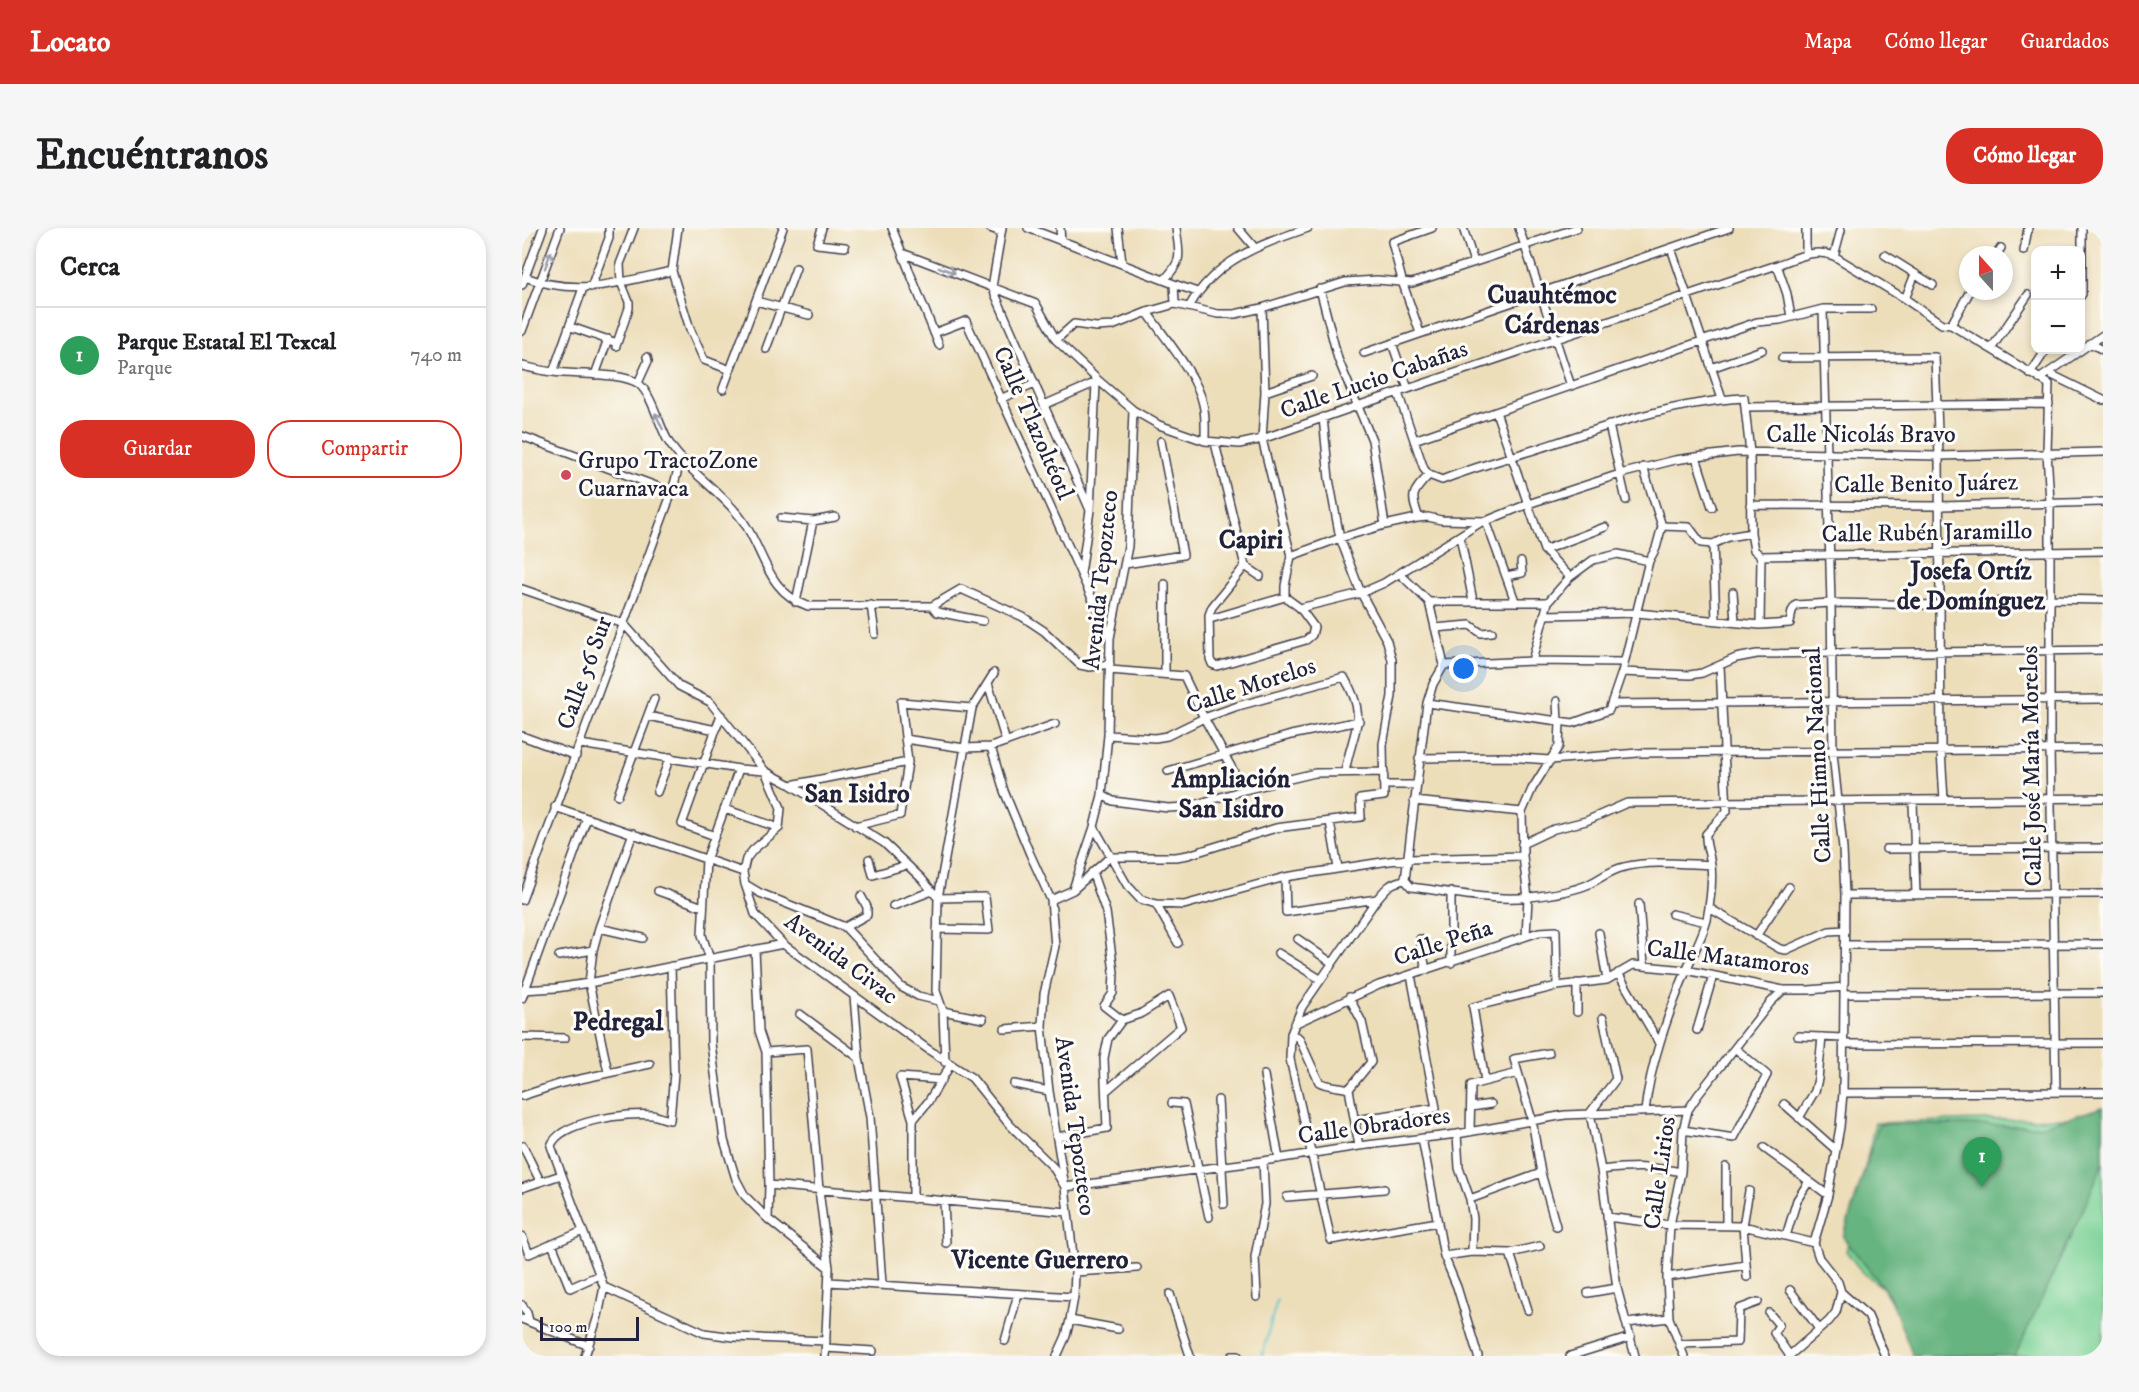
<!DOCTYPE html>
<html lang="es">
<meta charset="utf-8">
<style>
:root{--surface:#fff;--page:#f6f6f6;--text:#202124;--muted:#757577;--line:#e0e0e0;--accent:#d93025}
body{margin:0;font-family:"IM FELL DW Pica",serif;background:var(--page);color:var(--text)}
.controls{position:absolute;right:18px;top:18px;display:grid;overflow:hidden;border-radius:12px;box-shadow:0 3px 9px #0003}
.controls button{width:54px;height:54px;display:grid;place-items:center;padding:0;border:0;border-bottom:2px solid var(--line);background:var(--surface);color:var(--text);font:30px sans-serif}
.compass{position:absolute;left:1437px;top:18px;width:54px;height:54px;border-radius:50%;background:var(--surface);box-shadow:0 3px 9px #0003;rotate:339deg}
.scale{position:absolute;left:18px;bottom:15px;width:99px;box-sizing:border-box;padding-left:6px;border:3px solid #22223b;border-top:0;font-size:16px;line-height:21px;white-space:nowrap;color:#22223b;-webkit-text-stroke:4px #fdfcf7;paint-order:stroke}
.you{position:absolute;left:942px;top:441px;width:21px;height:21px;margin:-15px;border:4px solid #fff;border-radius:50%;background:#1a73e8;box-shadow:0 0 0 9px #1a73e833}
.badge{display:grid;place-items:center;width:39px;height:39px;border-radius:50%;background:var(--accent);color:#fff;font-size:20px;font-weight:700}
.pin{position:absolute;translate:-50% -50px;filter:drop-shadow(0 2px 3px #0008)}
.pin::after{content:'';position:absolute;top:32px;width:21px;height:18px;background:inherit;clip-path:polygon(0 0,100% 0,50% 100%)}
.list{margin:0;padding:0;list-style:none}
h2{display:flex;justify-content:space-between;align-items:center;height:78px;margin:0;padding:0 24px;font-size:26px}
h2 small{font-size:20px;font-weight:400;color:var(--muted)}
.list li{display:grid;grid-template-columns:39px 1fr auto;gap:18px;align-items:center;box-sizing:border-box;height:96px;padding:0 24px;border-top:2px solid var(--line)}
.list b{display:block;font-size:22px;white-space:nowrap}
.list p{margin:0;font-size:20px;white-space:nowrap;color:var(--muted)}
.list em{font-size:20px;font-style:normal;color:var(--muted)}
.actions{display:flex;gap:12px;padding:18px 24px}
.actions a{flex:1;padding:14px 0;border:2px solid var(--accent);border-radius:24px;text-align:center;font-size:21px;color:var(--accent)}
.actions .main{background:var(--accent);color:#fff}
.map{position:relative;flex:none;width:1581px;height:1128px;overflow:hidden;border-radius:24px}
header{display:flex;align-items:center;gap:36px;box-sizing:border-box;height:84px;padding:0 30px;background:var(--accent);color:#fff}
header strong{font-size:28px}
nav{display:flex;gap:33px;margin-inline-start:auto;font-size:21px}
.intro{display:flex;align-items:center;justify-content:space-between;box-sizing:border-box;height:144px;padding:0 36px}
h1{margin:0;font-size:42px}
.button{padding:15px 27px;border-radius:24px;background:var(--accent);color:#fff;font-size:21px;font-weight:700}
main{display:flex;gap:36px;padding:0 36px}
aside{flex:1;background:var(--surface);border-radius:24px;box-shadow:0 3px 9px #0003}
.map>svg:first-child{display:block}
.green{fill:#7dd296;stroke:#507a68;stroke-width:1.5}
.forest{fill:#66b47f;stroke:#446b5d;stroke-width:1.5}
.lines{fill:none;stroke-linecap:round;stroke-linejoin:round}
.stream{stroke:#56c4cd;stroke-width:2}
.minor-casing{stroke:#403e4e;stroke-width:10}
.minor{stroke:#fff;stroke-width:7}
.oneway{stroke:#9c9ca7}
.poi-dot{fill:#d1495b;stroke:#fdfcf7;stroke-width:2}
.labels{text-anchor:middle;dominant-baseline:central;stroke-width:6;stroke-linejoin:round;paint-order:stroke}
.street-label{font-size:24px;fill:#22223b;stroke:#fdfcf7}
.poi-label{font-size:24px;fill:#22223b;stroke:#fdfcf7;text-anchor:start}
.neighbourhood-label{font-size:26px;font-weight:bold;fill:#22223b;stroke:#fdfcf7}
</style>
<header>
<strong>Locato</strong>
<nav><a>Mapa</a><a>Cómo llegar</a><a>Guardados</a></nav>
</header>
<div class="intro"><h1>Encuéntranos</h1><a class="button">Cómo llegar</a></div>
<main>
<aside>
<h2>Cerca<small></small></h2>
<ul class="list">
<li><span class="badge" style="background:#2e9e5b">1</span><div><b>Parque Estatal El Texcal</b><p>Parque</p></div><em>740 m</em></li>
</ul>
<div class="actions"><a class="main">Guardar</a><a>Compartir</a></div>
</aside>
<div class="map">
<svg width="1581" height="1128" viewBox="0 0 1581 1128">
<rect width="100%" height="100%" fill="#fdfcf7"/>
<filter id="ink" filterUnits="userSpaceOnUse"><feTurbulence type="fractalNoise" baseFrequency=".0167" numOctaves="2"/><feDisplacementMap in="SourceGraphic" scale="12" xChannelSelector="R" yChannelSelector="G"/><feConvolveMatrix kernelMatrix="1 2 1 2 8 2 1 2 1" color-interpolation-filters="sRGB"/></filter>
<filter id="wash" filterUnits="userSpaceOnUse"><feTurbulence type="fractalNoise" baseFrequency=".008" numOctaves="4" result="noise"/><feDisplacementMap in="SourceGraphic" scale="24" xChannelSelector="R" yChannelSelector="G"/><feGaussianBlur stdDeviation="1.35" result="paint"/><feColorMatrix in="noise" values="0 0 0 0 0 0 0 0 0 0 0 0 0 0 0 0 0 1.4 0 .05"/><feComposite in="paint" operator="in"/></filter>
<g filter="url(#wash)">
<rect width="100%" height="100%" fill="#eddeba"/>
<path class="green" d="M1581,889V1128H1395L1388,1106L1361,1060L1339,1043L1324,1023L1353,895Z"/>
<path class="forest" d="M1581,879V934L1565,973L1493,1128H1391L1367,1067L1321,1009L1357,896L1520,898Z"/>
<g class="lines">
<path class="stream" d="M740,1128L755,1072"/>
</g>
</g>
<g filter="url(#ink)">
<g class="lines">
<g class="minor-casing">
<path id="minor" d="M156,0L150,43L168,101L182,132L208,142
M300,0L295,16L323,19
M370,0L417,117
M468,0L479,4
M480,0L470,59L568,282
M506,0L652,56L653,76
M538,0L539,13
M596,0L600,35
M716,0L733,20
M941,0L952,34
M997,0L1049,158
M1149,20L1200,171
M1502,23L1506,0
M380,25L514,76L534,112L577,153L611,182L637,197L683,213L717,216L740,211L835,178L1255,37C1275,30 1292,20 1312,28L1383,71L1420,96L1429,97L1527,156L1525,224L1528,274V520L1534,864
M1284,26V0
M1363,27L1411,57
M1474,27L1479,20
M1312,28L1319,2
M1255,37L1265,66L1269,89
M3,49C55,69 98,54 150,43
M643,51C662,31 657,26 654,0
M652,56L675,64
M0,57L21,0
M69,59L87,10V0
M798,61L816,131L850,212L863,297
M1558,69L1560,66V0
M1383,71L1393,46
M234,73L287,87
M667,79C693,32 737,17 786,0
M625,84C642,109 675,147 681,176C684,188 683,200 683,213
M1429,97L1448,63
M49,99L95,115
M0,103L38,0
M412,105L444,93L588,410
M898,105L881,56L870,14L910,0
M534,112L552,96L574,99L590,98L625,84L653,76L696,86H713L740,80L823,54L855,52L890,55L1055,0
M870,115L886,161
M1568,115L1581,122
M94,118L107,80V74L99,54L98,36L112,0
M244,121L274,40
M1469,121L1506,67
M842,125L1207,0
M1260,130L1413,129L1417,228L1419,523L1422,572
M0,138C10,140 21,143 31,144C53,147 101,144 117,156C130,167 137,197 146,213C165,244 200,263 221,293C243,325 245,364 286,378H410L439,361L501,389L522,403L558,437L568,439L588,436
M1189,140L1240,122
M31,144L61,60
M1526,145L1581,172
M1508,146L1524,122
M73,147L86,111
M1517,151L1581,107
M116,155L126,133L125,129
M201,161L261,0
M743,164L790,148
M876,165L902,241L907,247L920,252C952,239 987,230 1021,219C1086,197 1153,174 1222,170L1228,225L1229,305L1232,322L1239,328L1581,323
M478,171L513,156
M522,177L577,153
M1224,179L1527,176
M974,184L1022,322L1048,349
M1087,197L1104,272
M0,208L150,264
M892,212L1235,94L1258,92L1301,81H1349
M693,215L723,338L690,379L687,387L688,431L690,436L695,438L784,412L790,407L792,399L778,380L763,369V358L769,328L740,211L743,164L740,80
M1174,229L1190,279
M1228,277L1418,278L1581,274
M259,290L291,293L313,289
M897,290C888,266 890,265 907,247
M964,293L993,373
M1140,298L1167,299L1179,315L1191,316L1206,309L1229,305
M938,308L951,373
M1191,316L1194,392
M1022,322L1083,299
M769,328L818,310L863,297L895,290L906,289L919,292L964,293L1006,276L1098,246L1153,232L1174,229L1216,224L1417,228L1581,224
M603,336L661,327L639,213
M723,338L738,348
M559,346L568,282L574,155
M878,346L907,374H1026
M984,348L1000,345L999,334
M0,361L102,396L157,458L188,474L243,543L259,580L257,600L231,622L224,631L221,644L223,656L233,686L261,716L407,822L450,850L487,896L531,939L543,959
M1211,364L1213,394
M274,374L291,293
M349,377L353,406
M410,378L415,384L461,393
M778,380L839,365L862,355L961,293
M1022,387L1115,385L1238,397L1268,395L1270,383L1274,377L1309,375L1418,377L1527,371L1581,372
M688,391L763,369
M1238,397L1239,328
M913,400L948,397L959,405L970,404
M1010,433L1026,374L1048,349L1071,332L1096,326L1127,333
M922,437L1010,433L1102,434
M588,442L662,448L682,490L722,562
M1100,444L1168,447L1180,445L1214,430L1235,426L1581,422
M643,446V356
M466,455L484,514
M1035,473L1036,494
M905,475L1051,495L1087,482L1100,444L1127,333L1134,320L1140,298L1121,239
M1089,476L1581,471
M126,488L194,502
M586,507L633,510L645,508L682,490L716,478L822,449C847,491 831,500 823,544
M0,508L54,528
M383,511L442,520L469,519L533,496
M58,516L217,541L243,543L269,557L362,615L399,650L416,670L463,669L467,702L415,701
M469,519L482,563L508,626L529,672L533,718L522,766L520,798L527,863L543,959L553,1044L552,1069L548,1092L544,1108L535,1128
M897,530L984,529L1028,532L1116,525L1581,521
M217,541L184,632L180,707L188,731L189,816L202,912L214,951L223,968L246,991L307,1040
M646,543L769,507L837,493
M269,557L386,534
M862,557H894
M135,564L148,529
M96,567L132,471
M580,567L591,573L646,580L665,579L722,562L793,545L862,544
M892,573L1000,584
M1391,573L1394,667
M33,579L221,644
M203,581L257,600
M808,594L816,640
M333,598L378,587L386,534L379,474L450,480
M572,599L605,657L618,671L634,676L662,677L763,649L867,633L887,631L1001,628
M193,608L160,596L199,487
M1000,616L1032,601L1064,593L1105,575L1581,570
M1364,621L1581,620
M347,631L351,647L385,637
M570,644L584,684L592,744L591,765L582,778L600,792
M763,649L764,684L855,671
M883,652L905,475L911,456L922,437L907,374
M223,656L238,665L323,699L379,759L396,768L417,773
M551,661L572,599L580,567L586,507L588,410L606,318L611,182
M136,663L181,679
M929,664V735
M1323,667L1581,666
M0,672L150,264L159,230
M529,672L551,662L588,629H654L666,627L754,600L839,589L838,571L862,568L861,516L870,468V432L865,413L839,365L818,310L807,251L801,189
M634,676L656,715
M1117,676L1122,737
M371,678L410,663
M1187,680L1258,721L1264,722L1307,703L1323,702
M1150,686L1184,694
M323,699L345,687V679L339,668
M77,700L121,710
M1077,705L1085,752
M1004,708L1006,670L1001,628L1000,584L1010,561L1037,518L1038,494
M1234,708L1267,659
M776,711L810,735
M898,711L904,742
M1322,717L1581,716
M233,722L237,803L244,824L247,957L246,991
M756,725L798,751
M37,728L71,722
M1096,745L1137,815
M1055,755V784
M0,762L34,760L67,755L261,716
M1322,766L1581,765
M332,768L337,830L348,889L360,1056
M0,770L65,590
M421,783L461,791
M278,786L337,830
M1081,790L1094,851L1068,885L1079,942L1095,1060L1113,1128
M772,796L857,757L1017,704L1034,703L1035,758
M483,801L520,798
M1175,802L1191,748
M769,806L777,810L797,854C806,859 817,858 827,861
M1276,808L1321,810
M0,809L43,810
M1321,816L1581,815
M244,824L285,821L297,962L307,1040L303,1128
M1027,825L992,831L1010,892L1019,945L1034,998
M423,834L421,783L414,763L416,670L450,480L472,445
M86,844L67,755L71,722L77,700L111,605
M742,847L757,931
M963,853L951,779L1035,758L1085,752L1111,737L1164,742L1261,762H1287L1322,759
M492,856L527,863
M827,861L849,834L840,794L827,769
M827,861L837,918
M584,863L659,799L647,768L618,786L600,792
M1321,865L1581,864
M0,868L40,855L128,836
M696,872L702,976
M650,875L662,876L687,989
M1262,876L1314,922
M949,879L969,876
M1123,883C1128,836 1146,787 1164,743C1171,725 1180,710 1185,692C1188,675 1191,654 1189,637C1188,626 1183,617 1184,606L1205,583L1198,437
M1277,890L1293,863L1296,851L1300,809
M391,892L406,874L429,836
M833,892L914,880L889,747
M1161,902L1212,910L1245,847L1214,821
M948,904L949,857L996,845
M935,906L937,940L948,971L951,991L950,1024
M535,909L585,900L582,830L586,811L600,792
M900,910L922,1028L935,1059L956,1128
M1,918L18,953
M1242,920L1306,967
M1204,939V997
M1079,942C1107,939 1131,938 1159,944
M247,957L546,984
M543,959L741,933L837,918L935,906L1043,887L1166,882
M0,960L39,947
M765,969L862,961
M391,971V892L378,849L420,852
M948,971L1019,945
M422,974L424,1015
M1085,989L1148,997L1221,998L1292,1015
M916,994L809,1012L768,831L769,806L780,779L855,671C864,660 869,654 883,652L889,659C923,663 974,674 1007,669C1026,667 1048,664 1065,657C1078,651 1088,642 1102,639C1130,632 1161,636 1189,637
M0,1008L7,1026L61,1003
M1264,1008L1275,972L1287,953
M30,1016L48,1060L77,1047
M988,1025L1006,1082
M922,1028L950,1024L988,1025L1018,1018
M553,1044L615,1040
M1145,1049L1224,1037
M1225,1049L1221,998L1227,963
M307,1054L552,1069
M82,1059L29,918C37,893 107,884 130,887C136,888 142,891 148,892L152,845L149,738
M82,1059L182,1105L212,1109L304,1113
M1268,1062L1297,1101
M1319,1064L1346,1088L1363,1128
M1066,1065L1095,1060
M648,1066L668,1128
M735,1069L733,1029L743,976L741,933
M0,1077L5,1085L7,1093
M1247,1085L1257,1097L1252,1105L1268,1128
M0,1091L67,1118
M548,1092L596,1101
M1105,1095L1147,1090
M483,1113L496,1066
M1158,1116L1216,1114L1217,1081L1236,1074
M304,1120L351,1123
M63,1128L76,1088L82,1059
M710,1128H716
M1048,1128L1109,1109
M1162,1128L1147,1090L1145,1049L1148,997L1159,944L1161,902L1166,882L1176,867L1248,775L1261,762
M1267,1128L1307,1093L1314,1084L1319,1064L1316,1054L1297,1030L1292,1015L1306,967L1318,899L1321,865L1323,667L1321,621L1311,525L1309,375L1301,81"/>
</g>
<use href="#minor" class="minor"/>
</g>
<defs><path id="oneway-shaft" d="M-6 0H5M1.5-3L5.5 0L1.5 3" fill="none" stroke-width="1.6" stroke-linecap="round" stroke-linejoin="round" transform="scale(1.5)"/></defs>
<g class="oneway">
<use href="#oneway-shaft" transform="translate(26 32) rotate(-70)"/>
<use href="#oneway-shaft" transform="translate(425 42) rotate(21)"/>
<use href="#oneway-shaft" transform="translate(137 193) rotate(-115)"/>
</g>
</g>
<circle class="poi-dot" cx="44" cy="247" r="6"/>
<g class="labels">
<g class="street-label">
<text transform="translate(852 152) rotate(-19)">Calle Lucio Cabañas</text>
<text transform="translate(511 195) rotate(66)">Calle Tlazoltéotl</text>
<text x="1339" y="207">Calle Nicolás Bravo</text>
<text transform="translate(1404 256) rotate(-1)">Calle Benito Juárez</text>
<text transform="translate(1405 305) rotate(-1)">Calle Rubén Jaramillo</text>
<text transform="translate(579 352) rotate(-84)">Avenida Tepozteco</text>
<text transform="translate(63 445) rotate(-70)">Calle 56 Sur</text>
<text transform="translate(729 458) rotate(-18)">Calle Morelos</text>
<text transform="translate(1296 527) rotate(-93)">Calle Himno Nacional</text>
<text transform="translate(1510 538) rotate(-91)">Calle José María Morelos</text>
<text transform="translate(921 715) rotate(-18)">Calle Peña</text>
<text transform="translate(1206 730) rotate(7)">Calle Matamoros</text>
<text transform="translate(319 731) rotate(37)">Avenida Civac</text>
<text transform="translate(553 898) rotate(82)">Avenida Tepozteco</text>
<text transform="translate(852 898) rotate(-8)">Calle Obradores</text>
<text transform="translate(1138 945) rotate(-82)">Calle Lirios</text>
</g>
<g class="poi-label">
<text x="56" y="233">Grupo TractoZone<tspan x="56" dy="28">Cuarnavaca</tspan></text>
</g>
<g class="neighbourhood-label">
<text x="1030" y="67">Cuauhtémoc<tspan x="1030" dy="30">Cárdenas</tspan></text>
<text x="729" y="312">Capiri</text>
<text x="1449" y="343">Josefa Ortíz<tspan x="1449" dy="30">de Domínguez</tspan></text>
<text x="709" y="551">Ampliación<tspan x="709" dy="30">San Isidro</tspan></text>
<text x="335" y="566">San Isidro</text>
<text x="96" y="794">Pedregal</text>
<text x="518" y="1032">Vicente Guerrero</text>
</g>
</g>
</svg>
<div class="controls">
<button>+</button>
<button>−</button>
</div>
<svg class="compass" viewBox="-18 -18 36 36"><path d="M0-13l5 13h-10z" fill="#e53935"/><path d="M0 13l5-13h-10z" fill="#757577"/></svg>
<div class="scale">100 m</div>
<div class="you"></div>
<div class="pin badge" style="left:1460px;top:959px;background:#2e9e5b">1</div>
</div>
</main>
